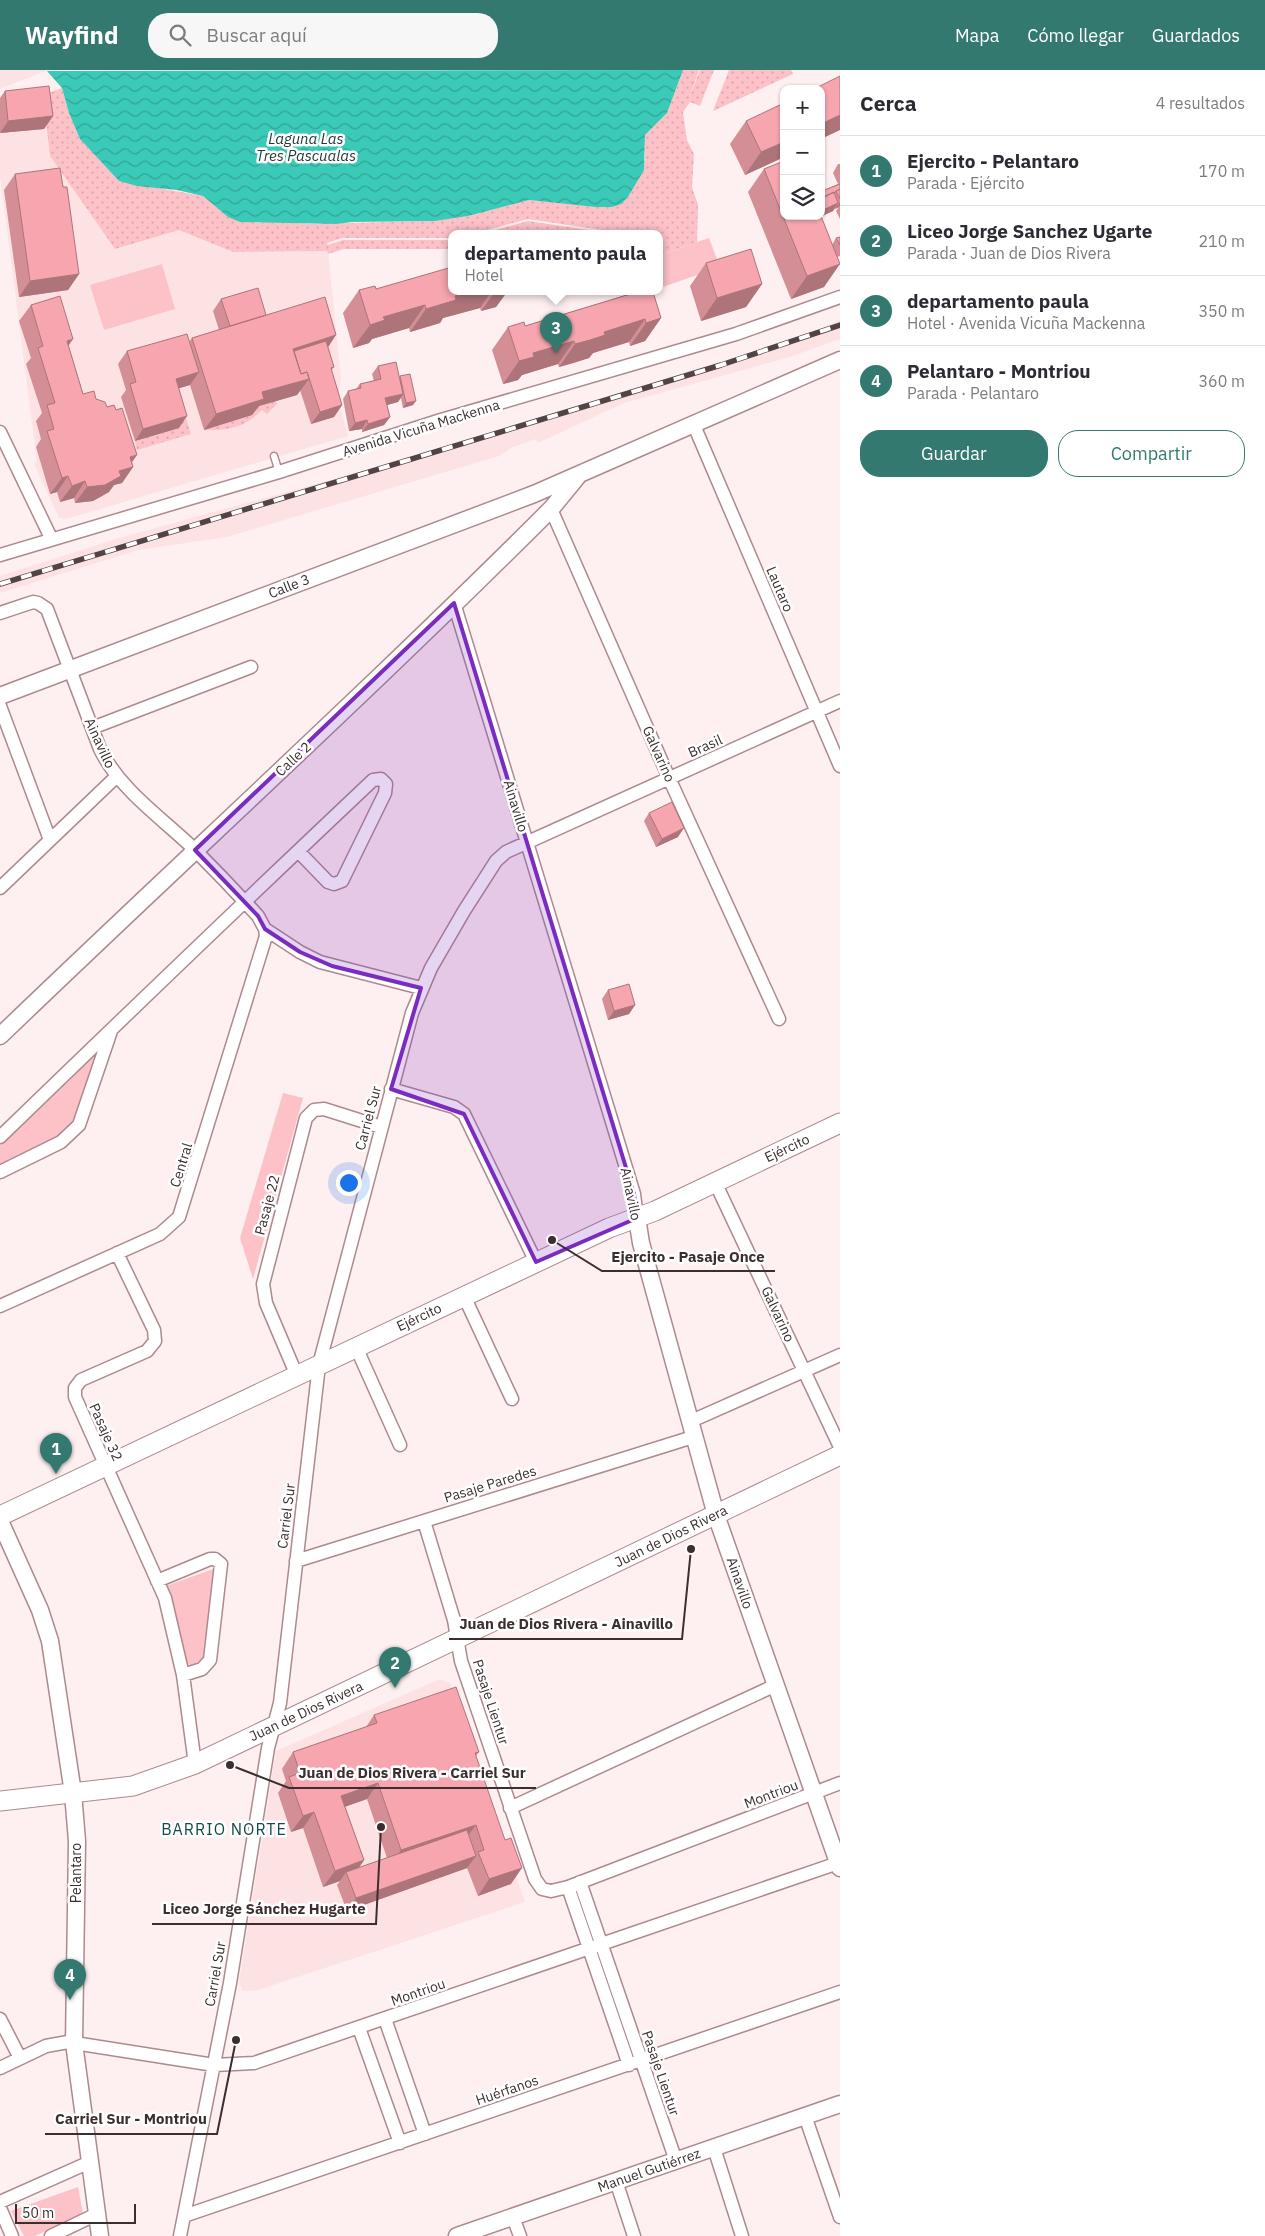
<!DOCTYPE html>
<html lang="es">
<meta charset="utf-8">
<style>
:root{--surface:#fff;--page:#f7f7f7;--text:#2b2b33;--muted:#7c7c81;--line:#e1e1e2;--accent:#34796f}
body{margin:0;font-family:"IBM Plex Sans",sans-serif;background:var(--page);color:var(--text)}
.controls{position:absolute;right:15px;top:15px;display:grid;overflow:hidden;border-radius:10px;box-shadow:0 1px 4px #0004}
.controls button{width:45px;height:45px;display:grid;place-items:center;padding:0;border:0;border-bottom:1px solid var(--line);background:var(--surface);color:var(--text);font:25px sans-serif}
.scale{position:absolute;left:15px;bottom:12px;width:121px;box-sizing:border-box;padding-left:5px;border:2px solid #3c2e2f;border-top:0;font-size:14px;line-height:18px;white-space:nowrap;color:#3c2e2f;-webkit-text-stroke:4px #fff;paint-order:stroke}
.you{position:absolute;left:348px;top:1112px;width:18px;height:18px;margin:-12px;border:4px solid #fff;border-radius:50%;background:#1a73e8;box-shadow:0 0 0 8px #1a73e833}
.badge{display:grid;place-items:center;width:32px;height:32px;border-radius:50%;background:var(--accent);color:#fff;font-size:16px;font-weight:700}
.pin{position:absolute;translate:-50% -41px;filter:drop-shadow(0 1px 2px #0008)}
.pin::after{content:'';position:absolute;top:26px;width:18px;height:15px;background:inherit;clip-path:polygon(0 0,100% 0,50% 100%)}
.popup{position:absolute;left:448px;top:160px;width:215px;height:65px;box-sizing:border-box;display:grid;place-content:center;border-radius:10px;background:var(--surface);filter:drop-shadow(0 1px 4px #0005);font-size:16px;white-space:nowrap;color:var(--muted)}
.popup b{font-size:19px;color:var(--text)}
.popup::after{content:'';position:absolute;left:50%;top:100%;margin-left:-10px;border:10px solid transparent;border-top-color:var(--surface)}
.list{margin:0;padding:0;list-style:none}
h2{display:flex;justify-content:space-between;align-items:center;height:65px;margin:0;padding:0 20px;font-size:21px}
h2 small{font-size:16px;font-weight:400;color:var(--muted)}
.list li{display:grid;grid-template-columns:32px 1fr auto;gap:15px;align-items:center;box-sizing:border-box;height:70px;padding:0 20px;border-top:1px solid var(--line)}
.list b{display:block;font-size:19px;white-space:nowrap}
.list p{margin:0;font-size:16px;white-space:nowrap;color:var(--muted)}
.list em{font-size:16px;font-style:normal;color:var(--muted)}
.actions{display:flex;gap:10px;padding:15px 20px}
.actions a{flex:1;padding:11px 0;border:1px solid var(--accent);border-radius:20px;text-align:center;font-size:18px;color:var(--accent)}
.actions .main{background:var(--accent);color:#fff}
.icon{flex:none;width:28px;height:28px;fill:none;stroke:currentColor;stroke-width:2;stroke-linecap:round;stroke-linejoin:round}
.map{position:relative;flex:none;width:840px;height:2166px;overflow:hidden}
header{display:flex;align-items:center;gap:30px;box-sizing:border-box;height:70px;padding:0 25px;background:var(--accent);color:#fff}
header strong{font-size:24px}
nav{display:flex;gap:28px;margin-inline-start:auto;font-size:18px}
.search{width:350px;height:45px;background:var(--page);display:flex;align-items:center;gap:12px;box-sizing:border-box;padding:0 18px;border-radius:20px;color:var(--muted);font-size:19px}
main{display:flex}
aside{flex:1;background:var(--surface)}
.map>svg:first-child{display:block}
.built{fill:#fde2e4}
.grass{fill:url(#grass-dots)}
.park{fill:#fdc1c8}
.water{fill:url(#water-waves)}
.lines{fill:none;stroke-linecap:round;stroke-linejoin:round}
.service-casing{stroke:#ac8a8e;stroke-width:9}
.minor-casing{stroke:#ac8a8e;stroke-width:15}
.tertiary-casing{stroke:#ac8a8e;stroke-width:19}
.secondary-casing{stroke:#ac8a8e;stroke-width:21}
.service{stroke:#fff;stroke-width:6}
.minor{stroke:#fff;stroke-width:12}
.tertiary{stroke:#fff;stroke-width:16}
.secondary{stroke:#fff;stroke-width:19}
.rail-casing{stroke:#524445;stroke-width:5.5}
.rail{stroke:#fff;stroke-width:4;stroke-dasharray:11;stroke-linecap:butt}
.wall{fill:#d48e96;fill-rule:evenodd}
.shaded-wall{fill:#ad747a}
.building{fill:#f7a5af;stroke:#ad747a}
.marked{fill:#7b2cbf;fill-opacity:0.2;stroke:#7b2cbf;stroke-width:4;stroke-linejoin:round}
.labels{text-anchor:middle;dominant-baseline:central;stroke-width:5;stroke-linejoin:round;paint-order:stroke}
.street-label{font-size:14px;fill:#3c2e2f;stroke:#fff}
.water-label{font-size:15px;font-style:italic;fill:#223a36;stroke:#fff}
.quarter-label{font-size:16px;letter-spacing:1px;fill:#124d45;stroke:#fff}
.leader{fill:none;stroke:#3c2e2f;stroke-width:2}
.callout-dot{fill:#3c2e2f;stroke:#fff;stroke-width:2}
.callout-label{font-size:15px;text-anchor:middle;font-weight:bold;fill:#3c2e2f;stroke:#fff;stroke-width:5;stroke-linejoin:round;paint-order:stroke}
</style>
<header>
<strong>Wayfind</strong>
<div class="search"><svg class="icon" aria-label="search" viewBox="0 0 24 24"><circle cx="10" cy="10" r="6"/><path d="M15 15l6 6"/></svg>Buscar aquí</div>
<nav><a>Mapa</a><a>Cómo llegar</a><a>Guardados</a></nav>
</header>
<main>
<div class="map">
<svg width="840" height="2166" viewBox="0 0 840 2166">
<defs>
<pattern id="grass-dots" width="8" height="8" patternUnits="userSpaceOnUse" patternTransform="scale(1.25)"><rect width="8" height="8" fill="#fdc1c8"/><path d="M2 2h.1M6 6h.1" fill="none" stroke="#daa6ac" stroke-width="1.8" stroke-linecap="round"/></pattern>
<pattern id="water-waves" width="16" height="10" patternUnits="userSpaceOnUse" patternTransform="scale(1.25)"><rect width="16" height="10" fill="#3acab7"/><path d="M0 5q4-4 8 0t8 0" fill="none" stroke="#32a495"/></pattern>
</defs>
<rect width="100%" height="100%" fill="#feeff0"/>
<path class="built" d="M0,0H48L0,19Z
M43,25L115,178L179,160L233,182L328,181L341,308L338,327L348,366L66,449L59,448L34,394L37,392L0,106V28Z
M840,250V269L790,287L624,333L538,373L536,369L511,378L499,386L227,467L138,480L0,523V506L119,468L378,397L733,290L796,269Z
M440,1609L451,1614L525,1832L258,1920L243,1921L239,1912L276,1681Z"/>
<path class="grass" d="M683,0H699L688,31L700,0H714L700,36L690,32L683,42L687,70L694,84L692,117L698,135L697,172L660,185V164H629L528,149L472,164H452V168H342L327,173L328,175L343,170H452V179H344L328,184L327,181L233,182L179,160L115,179L50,86L43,25L62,18L69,43L80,69L119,111L203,126L228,147L258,153L272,151L308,154L434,151L468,146L529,130L595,137L628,127L638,110L645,90V65L667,43Z
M729,0H791L793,4L713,41Z
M528,151L615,164H555L528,160L514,164H481Z
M177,319L191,364L137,380L135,371L178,358Z
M276,331L277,334L267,344L262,340C246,357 227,361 204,360L252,345L250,338Z"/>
<path class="park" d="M709,168L720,197L660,218V185Z
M162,194L175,239L104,260L90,215Z
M99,975L101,977L80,1043L65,1064L0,1097V1075Z
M283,1023L303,1028L253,1209L240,1168Z
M216,1498L206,1584L198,1596L190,1595L184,1591L166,1516Z
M78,2117L83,2144L35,2166H24L11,2141Z"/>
<path class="water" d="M683,0L667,43L645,65L644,100L628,127L621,134L612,137H595L529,130L468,146L435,151L352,152L336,154L240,152L228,147L203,126L177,120L137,116L119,111L80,69L69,43L62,18L47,1Z"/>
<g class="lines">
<g class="service-casing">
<path id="service" d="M274,386L279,402"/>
</g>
<g class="minor-casing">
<path id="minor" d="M693,353L840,696
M0,362L51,468
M551,439L669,708L779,949
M0,485L279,402L441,350L736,264L840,227
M454,533L634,1124L637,1148
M0,543L33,532L38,533L47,539L100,679C120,720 162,748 194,779C216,801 237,823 258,846L265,859L266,866L179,1147L160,1164L0,1236
M0,636L50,770
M92,658L251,597
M0,818L117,706
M265,859L300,882L320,892L421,918
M391,1019L454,1037L464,1044L536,1192
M0,1067C124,947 248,828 373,710L381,709L386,714L385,723L342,811L334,814L328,812L298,781
M0,1102L61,1072L79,1055L111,961
M715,1112L840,1377
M117,1183L154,1260L155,1271L147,1281L81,1310L75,1318V1327L165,1528L183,1605L195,1694
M464,1226L512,1329
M356,1277L400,1375
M297,1306L266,1233L263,1214L306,1048L314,1040L324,1039L381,1057
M689,1352L840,1285
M424,1451L454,1550L461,1591L535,1809L542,1819L551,1821L568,1817L840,1713
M296,1491L693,1367
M157,1511L210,1489H215L221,1494L210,1590L202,1599L183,1605
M510,1738L776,1615
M580,1812L676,2091
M568,1817L629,1995
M0,1949L20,1988
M385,1949L425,2064
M359,1958L400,2073
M0,1998L46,1976L68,1972L214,1995L254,1993L838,1793
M805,2046L840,2147
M714,2078L742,2166
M616,2111L634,2166
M0,2132L90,2092
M0,2138L12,2166
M184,2146L840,1922
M513,2147L520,2166
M51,2166L97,2144
M180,2166L230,1913L268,1678L280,1633L319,1295L412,943L431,898L464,841L496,791L506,782L840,631"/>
</g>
<g class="tertiary-casing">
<path id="tertiary" d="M0,626L534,424L840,290
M0,966C183,790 371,619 551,439L578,406
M637,1148L641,1173L716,1445L840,1798
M0,1451L40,1540L50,1571L73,1723L77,1771L74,1973L100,2166
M457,2166L840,2034"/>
</g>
<g class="secondary-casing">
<path id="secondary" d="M0,1446L609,1158L655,1141L840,1053
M0,1731L133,1716L195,1694L840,1385"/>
</g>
<use href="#service" class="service"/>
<use href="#minor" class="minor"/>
<use href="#tertiary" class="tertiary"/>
<use href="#secondary" class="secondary"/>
<g class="rail-casing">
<path id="rail" d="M0,514L721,295L840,255"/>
</g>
<use href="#rail" class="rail"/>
</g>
<path class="wall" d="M5,21L53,46L44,59L0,63V28Z
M746,51L784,87L745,105L730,74Z
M838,94H840V149L836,141L839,137L835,139V138L833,141L821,146L832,175L836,168L840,167V186L837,187L824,217L791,229L748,122L764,99L821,146V123L822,121L838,114L833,103Z
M15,104L63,117L79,204L68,220L19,227L4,120Z
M706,193L762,214L746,237L701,251L690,216Z
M376,219L452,222H507L496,237L481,241L480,238L443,248L440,253L410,262L409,258L372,269L369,273L353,278L343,243L359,220Z
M633,222H653L661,248L645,271L630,276L629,272L593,283L589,288L574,293L559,297L558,294L522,305L518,310L503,314L492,280L508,257L525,256L632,223Z
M221,229L266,245L328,277L334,297L331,301L342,335L334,347L311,354L300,320L297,325L259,336L252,345L204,360L190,315L179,318V358L135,371L121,327L126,320L118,294L127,281L189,272L192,268L219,260L213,241Z
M31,235L68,275L83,324L96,329L107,337L132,392L133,397L122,413L114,415L109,422L93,431L75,433L74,428L60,432L57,422L50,424L36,377L41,369L36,351L42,343L26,294L31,288L19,251Z
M378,296L400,307L413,335L403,338L401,328L398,332L387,335L390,347L384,355L362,362V359L349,361L343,329L348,321L356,319L360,314L374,311L372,304Z
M649,743L678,767L656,777L644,751Z
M608,920L635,935L629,944L608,950L602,929Z
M374,1645L479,1682L476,1686L511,1814L478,1826L467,1798L347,1841L337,1815L340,1811L323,1817L303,1758L291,1762L278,1723L286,1711L282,1699L293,1682L366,1657ZM367,1729L387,1788L359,1798L364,1790L345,1737Z"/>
<path class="shaded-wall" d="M840,45V60L821,69V54Z
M53,46L44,59L0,63L8,51Z
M784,72V87L745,105L761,82Z
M840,132V135L839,137L835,139Z
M838,133L833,141L818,148L819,146H821V143L823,140Z
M840,194L824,217L791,229L807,206Z
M79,204L68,220L19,227L30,211Z
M762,214L746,237L701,251L717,228Z
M471,222H491L480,238L443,248L440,253L410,262L426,239L455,226Z
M495,222H507L496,237L481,241Z
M425,235L409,258L372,269L369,273L353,278L370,255L383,247Z
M661,248L645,271L630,276L646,253Z
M645,249L629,272L593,283L589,288L559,297L575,274L604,262Z
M336,265L325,282L293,291V279Z
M73,269L62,285L67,271Z
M574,271L558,294L522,305L518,310L503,314L519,291L533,283Z
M199,302L190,315L167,322L176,309Z
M309,309L297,325L259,336L252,345L204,360L216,344L262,322Z
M403,324L398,332L380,337L385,328Z
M416,331L413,335L403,338L406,333Z
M342,335L334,347L311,354L320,342Z
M187,346L179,358L135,371L143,359Z
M390,347L384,355L362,362L368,354Z
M367,350L362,359L349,361L355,353Z
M137,385L128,398L133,397L122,413L114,415L109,422L93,431L75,433L87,417L130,387Z
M68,406L57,422L50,424L62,408Z
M85,411L74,428L60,432L72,416Z
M684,758L678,767L656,777L662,769Z
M635,935L629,944L608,950L614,941Z
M378,1713L367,1729L329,1742L341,1726Z
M314,1742L303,1758L291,1762L303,1746Z
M476,1755L464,1771L390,1796L401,1780Z
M476,1786L467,1798L347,1841L356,1828Z
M364,1790L353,1806L346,1802L340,1811L323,1817L335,1801Z
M522,1798L511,1814L478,1826L489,1809Z"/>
<path class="building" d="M840,6V45L821,54V19H814Z
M49,16L53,46L8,51L5,21Z
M784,33V72L761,82L746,51Z
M784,91V146H821L840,194L807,206L764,99Z
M60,98L63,117H67L79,204L30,211L15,104Z
M840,114V119L836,121L834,124V122L825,127L822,121Z
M840,119V129L836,121Z
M834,122L838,133L823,140L821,135V128Z
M840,167V175L836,168Z
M751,179L762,214L717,228L706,193Z
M452,197V222H471L455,226L456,230L426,239L425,235L383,247L385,250L370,255L359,220L375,216L376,219Z
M258,218L266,245L230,256L221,229Z
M637,222H653L661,248L646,253L645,249L604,262L605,265L590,270L575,274L574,271L533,283L534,287L519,291L508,257L524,252L525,256Z
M60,226L73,269L67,271L83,324L94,321L96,329L105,332L107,337L114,335L116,340L122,338L137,385L130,387L133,397L119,401L121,406L105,415L87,417L85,411L72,416L68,406L62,408L47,361L54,359L47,335L55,333L38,278L43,276L31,235Z
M325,227L336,265L293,279L301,304L307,302L309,309L262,322L264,329L216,344L192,268Z
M187,264L199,302L176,309L187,346L143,359L130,314L136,312L127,281Z
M326,271L334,297L331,298L342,335L320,342L308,305L307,302L301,304L294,281Z
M396,292L403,324L385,328L390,347L368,354L367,350L355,353L348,321L361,318L360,314L381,309L378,296Z
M410,304L416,331L406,333L400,306Z
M672,732L684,758L662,769L649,743Z
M629,914L635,935L614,941L608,920Z
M456,1617L479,1682L475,1683L505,1770L511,1768L522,1798L489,1809L478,1782L484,1780L476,1755L401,1780L378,1713L341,1726L364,1790L335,1801L314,1742L303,1746L289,1707L300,1703L293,1682L377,1653L374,1645Z
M467,1760L476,1786L356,1828L346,1802Z"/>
<path class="marked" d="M454,533L634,1124L637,1148L536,1192L464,1044L391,1019L421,918L332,896L300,882L265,859L258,846L195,780Z"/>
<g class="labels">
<g class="street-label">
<text transform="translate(421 358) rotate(-17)">Avenida Vicuña Mackenna</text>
<text transform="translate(289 516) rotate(-21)">Calle 3</text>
<text transform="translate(780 519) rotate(67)">Lautaro</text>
<text transform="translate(100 673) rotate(65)">Ainavillo</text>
<text transform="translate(705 676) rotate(-24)">Brasil</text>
<text transform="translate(659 684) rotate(66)">Galvarino</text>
<text transform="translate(293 689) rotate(-43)">Calle 2</text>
<text transform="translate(516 736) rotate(73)">Ainavillo</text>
<text transform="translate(368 1048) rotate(-75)">Carriel Sur</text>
<text transform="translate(787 1078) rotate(-25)">Ejército</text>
<text transform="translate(181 1095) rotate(-73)">Central</text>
<text transform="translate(631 1124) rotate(78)">Ainavillo</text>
<text transform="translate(267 1135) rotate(-75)">Pasaje 22</text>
<text transform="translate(778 1244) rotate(65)">Galvarino</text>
<text transform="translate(419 1247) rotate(-25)">Ejército</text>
<text transform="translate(106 1362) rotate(66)">Pasaje 32</text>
<text transform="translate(490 1414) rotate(-17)">Pasaje Paredes</text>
<text transform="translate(286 1446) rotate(-83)">Carriel Sur</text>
<text transform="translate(671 1466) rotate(-26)">Juan de Dios Rivera</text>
<text transform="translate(740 1513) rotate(71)">Ainavillo</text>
<text transform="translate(491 1632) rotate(72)">Pasaje Lientur</text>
<text transform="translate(306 1641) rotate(-25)">Juan de Dios Rivera</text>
<text transform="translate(771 1724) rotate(-21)">Montriou</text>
<text transform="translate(76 1803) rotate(-90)">Pelantaro</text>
<text transform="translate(215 1904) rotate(-80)">Carriel Sur</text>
<text transform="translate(418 1922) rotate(-19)">Montriou</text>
<text transform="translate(661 2003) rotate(71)">Pasaje Lientur</text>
<text transform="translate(507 2020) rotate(-19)">Huérfanos</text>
<text transform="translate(649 2100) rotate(-19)">Manuel Gutiérrez</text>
</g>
<g class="water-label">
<text x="306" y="68">Laguna Las<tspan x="306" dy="17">Tres Pascualas</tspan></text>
</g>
<g class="quarter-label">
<text x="224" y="1759">BARRIO NORTE</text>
</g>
</g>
<path class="leader" d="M552 1170L602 1201H775M691 1479L682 1569H449M230 1695L289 1718H536M381 1757L376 1854H152M236 1970L217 2064H45"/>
<g class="callout-dot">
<circle cx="552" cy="1170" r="5"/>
<circle cx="691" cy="1479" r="5"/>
<circle cx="230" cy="1695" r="5"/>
<circle cx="381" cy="1757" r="5"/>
<circle cx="236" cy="1970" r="5"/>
</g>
<g class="callout-label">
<text x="688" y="1192">Ejercito - Pasaje Once</text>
<text x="566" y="1559">Juan de Dios Rivera - Ainavillo</text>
<text x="412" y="1708">Juan de Dios Rivera - Carriel Sur</text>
<text x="264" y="1844">Liceo Jorge Sánchez Hugarte</text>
<text x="131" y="2054">Carriel Sur - Montriou</text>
</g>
</svg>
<div class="controls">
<button>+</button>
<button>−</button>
<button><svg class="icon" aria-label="layers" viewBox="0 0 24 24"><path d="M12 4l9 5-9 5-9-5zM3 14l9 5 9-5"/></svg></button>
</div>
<div class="scale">50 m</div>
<div class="you"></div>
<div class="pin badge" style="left:56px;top:1404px">1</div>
<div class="pin badge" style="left:395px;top:1618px">2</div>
<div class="pin badge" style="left:556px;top:283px">3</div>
<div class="popup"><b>departamento paula</b>Hotel</div>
<div class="pin badge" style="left:70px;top:1930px">4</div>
</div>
<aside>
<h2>Cerca<small>4 resultados</small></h2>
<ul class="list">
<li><span class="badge">1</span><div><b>Ejercito - Pelantaro</b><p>Parada · Ejército</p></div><em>170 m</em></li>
<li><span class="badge">2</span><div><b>Liceo Jorge Sanchez Ugarte</b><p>Parada · Juan de Dios Rivera</p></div><em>210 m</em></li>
<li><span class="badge">3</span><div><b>departamento paula</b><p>Hotel · Avenida Vicuña Mackenna</p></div><em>350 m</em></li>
<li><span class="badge">4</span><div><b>Pelantaro - Montriou</b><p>Parada · Pelantaro</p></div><em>360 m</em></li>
</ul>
<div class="actions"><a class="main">Guardar</a><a>Compartir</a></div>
</aside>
</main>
